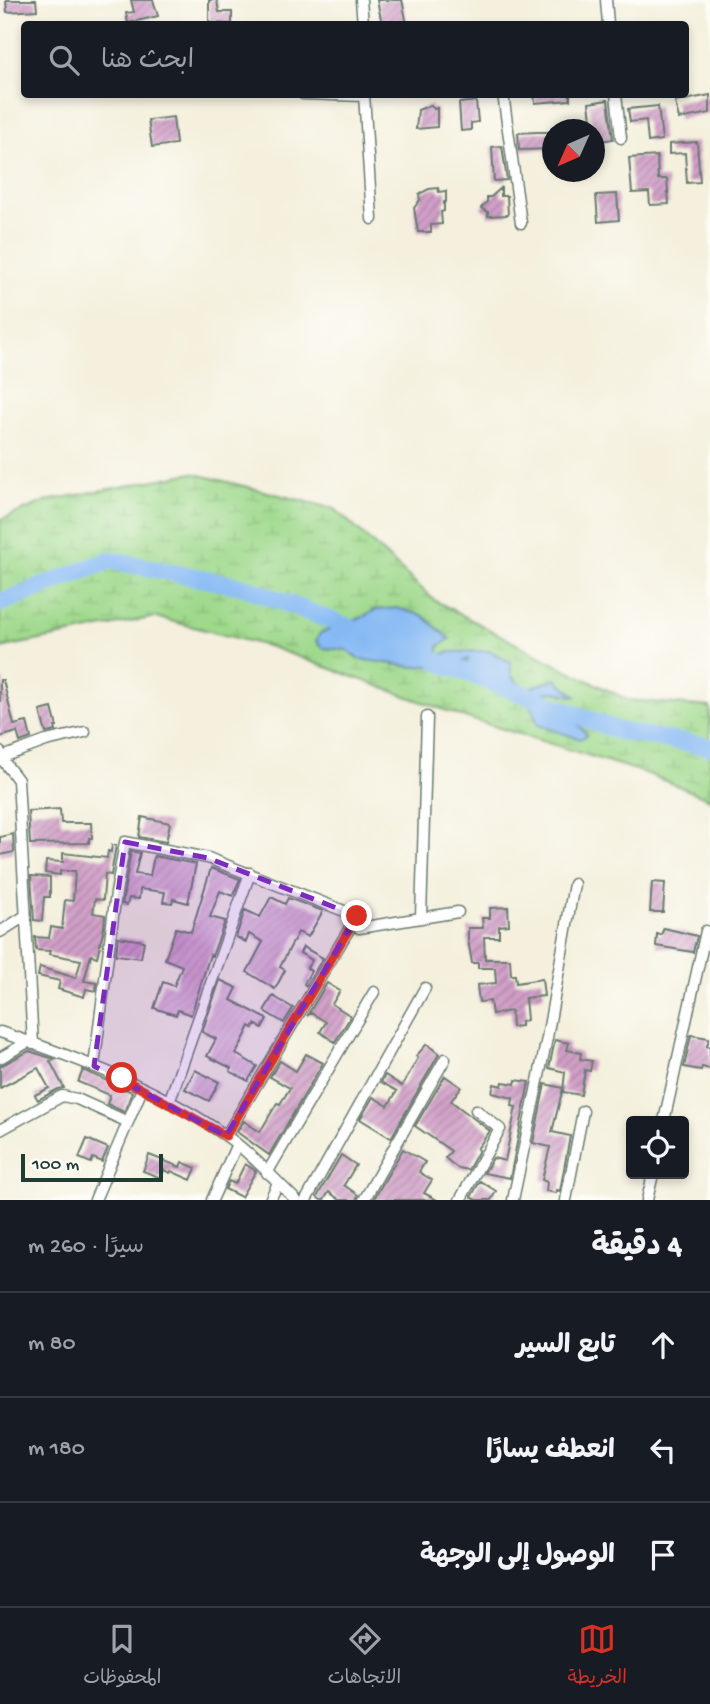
<!DOCTYPE html>
<html lang="ar">
<meta charset="utf-8">
<style>
:root{--surface:#171b24;--page:#242831;--text:#f1f3f6;--muted:#9ea1a6;--line:#363941;--accent:#d93025}
body{margin:0;font-family:"Gochi Hand","Playpen Sans Arabic",sans-serif;background:var(--page);color:var(--text);direction:rtl}
.controls{position:absolute;right:21px;bottom:21px;display:grid;overflow:hidden;border-radius:7px;box-shadow:0 4px 10px #0003}
.controls button{width:63px;height:63px;display:grid;place-items:center;padding:0;border:0;border-bottom:2px solid var(--line);background:var(--surface);color:var(--text);font:35px sans-serif}
.compass{position:absolute;left:542px;top:119px;width:63px;height:63px;border-radius:50%;background:var(--surface);box-shadow:0 4px 10px #0003;rotate:225deg}
.scale{position:absolute;left:21px;bottom:18px;width:142px;box-sizing:border-box;padding-left:7px;border:4px solid #1f3d34;border-top:0;font-size:19px;line-height:24px;white-space:nowrap;color:#1f3d34;-webkit-text-stroke:5px #fdfcf7;paint-order:stroke}
.stop{position:absolute;width:21px;height:21px;margin:-16px;border:5px solid #d93025;border-radius:50%;background:#fff}
.stop.end{background:#d93025;border-color:#fff;box-shadow:0 2px 7px #0008}
.list{margin:0;padding:0;list-style:none}
h2{display:flex;justify-content:space-between;align-items:center;height:91px;margin:0;padding:0 28px;font-size:30px}
h2 small{font-size:23px;font-weight:400;color:var(--muted)}
.list li{display:grid;grid-template-columns:46px 1fr auto;gap:21px;align-items:center;box-sizing:border-box;height:105px;padding:0 28px;border-top:2px solid var(--line)}
.list b{display:block;font-size:26px;white-space:nowrap}
.list em{font-size:23px;font-style:normal;color:var(--muted)}
.icon{flex:none;width:38px;height:38px;fill:none;stroke:currentColor;stroke-width:2;stroke-linecap:round;stroke-linejoin:round}
.map{position:relative;flex:none;width:710px;height:1200px;overflow:hidden;direction:ltr}
.search{position:absolute;background:var(--surface);box-shadow:0 4px 10px #0003;left:21px;right:21px;top:21px;height:77px;display:flex;align-items:center;gap:18px;box-sizing:border-box;padding:0 24px;border-radius:7px;color:var(--muted);font-size:26px}
.sheet{height:406px;background:var(--surface)}
nav{display:flex;justify-content:space-around;align-items:center;box-sizing:border-box;height:98px;border-top:2px solid var(--line);background:var(--surface);font-size:19px;color:var(--muted)}
nav a{display:grid;justify-items:center;gap:4px}
nav .on{color:var(--accent)}
.map>svg:first-child{display:block}
.wetland{fill:url(#wetland-marsh);stroke:#5f8b60;stroke-width:2}
.water{fill:#86b9f4;stroke:#527b94;stroke-width:2}
.lines{fill:none;stroke-linecap:round;stroke-linejoin:round}
.river{stroke:#86b9f4;stroke-width:18}
.building{fill:url(#building-hatch)}
.minor-casing{stroke:#6a7c6f;stroke-width:13}
.minor{stroke:#fff;stroke-width:10}
.route{stroke:#d93025;stroke-width:9}
.marked{fill:#7b2cbf;fill-opacity:0.2;stroke:#7b2cbf;stroke-width:5;stroke-dasharray:14 9;stroke-linejoin:round}
</style>
<div class="map">
<svg width="710" height="1200" viewBox="0 0 710 1200">
<defs>
<pattern id="wetland-marsh" width="20" height="14" patternUnits="userSpaceOnUse" patternTransform="scale(1.75)"><rect width="20" height="14" fill="#9fd98c"/><path d="M1 5h8M5 5V1M11 12h8M15 12V8" fill="none" stroke="#88bb79"/></pattern>
<pattern id="building-hatch" width="6" height="6" patternUnits="userSpaceOnUse" patternTransform="scale(1.75)"><rect width="6" height="6" fill="#d19fc8"/><path d="M-1 1l2-2M0 6l6-6M5 7l2-2" fill="none" stroke="#a983a3"/></pattern>
</defs>
<rect width="100%" height="100%" fill="#fdfcf7"/>
<filter id="ink" filterUnits="userSpaceOnUse"><feTurbulence type="fractalNoise" baseFrequency=".0143" numOctaves="2"/><feDisplacementMap in="SourceGraphic" scale="14" xChannelSelector="R" yChannelSelector="G"/><feConvolveMatrix kernelMatrix="1 2 1 2 8 2 1 2 1" color-interpolation-filters="sRGB"/></filter>
<filter id="wash" filterUnits="userSpaceOnUse"><feTurbulence type="fractalNoise" baseFrequency=".00686" numOctaves="4" result="noise"/><feDisplacementMap in="SourceGraphic" scale="28" xChannelSelector="R" yChannelSelector="G"/><feGaussianBlur stdDeviation="1.57" result="paint"/><feColorMatrix in="noise" values="0 0 0 0 0 0 0 0 0 0 0 0 0 0 0 0 0 1.4 0 .05"/><feComposite in="paint" operator="in"/></filter>
<g filter="url(#wash)">
<rect width="100%" height="100%" fill="#f4f0dd"/>
<path class="wetland" d="M192,473L335,509L434,600L537,655L628,700L710,707V799L648,774L461,716L271,647L155,617L0,648V520L46,501Z"/>
<path class="water" d="M396,608L422,615L450,639L439,646V655L449,652L490,651L511,662V675L522,688L533,687L556,679L577,697L555,692L542,693V699L553,708L560,706L565,708L587,735L580,739L538,725L532,708L501,681L488,678L474,680L464,673L468,659L460,663L458,670L438,665L413,667L359,659L347,650L323,648L316,641L320,633L361,618L375,610Z"/>
<g class="lines">
<path class="river" d="M0,603L110,560L245,587L366,634
M437,661L619,731L710,747"/>
</g>
<g id="blocks">
<path class="building" d="M6,0H36L37,10L7,12Z
M131,0H153L158,16L128,23L126,13L134,12Z
M209,0H217L219,12H232V24L209,23Z
M377,0H402L407,24H382Z
M534,94H570V100L535,103Z
M710,95V113L679,119L675,102Z
M608,100L613,139L594,142L589,103Z
M476,101L478,122L471,123V130L461,131L459,103Z
M431,105L434,109L437,108V127L416,129L418,110Z
M658,106L662,140L648,142L646,120L630,122L628,109Z
M173,117L176,144L152,147L148,120Z
M536,132H552V149L519,150L518,133Z
M697,142L700,182L687,183L685,153L669,154V144Z
M502,146L507,180L494,181L492,147Z
M657,156L658,179H667L669,204L650,205L649,192L632,193L629,158Z
M438,188L439,192L446,191V202H444V211L441,212L442,224L431,225V232H418L414,208L420,200L419,194L429,189Z
M501,188V196H507L508,215L488,216V212L481,208L487,202V197H491Z
M617,194L619,220L598,222L596,195Z
M0,680H3L14,725L27,722L31,738L20,742L17,732L0,737Z
M52,708L57,727H55L56,731L46,733L40,711Z
M60,809L61,823H91L92,838H89V843L30,844L28,811Z
M142,817L170,823L166,842L139,837Z
M13,834L14,852L0,855V837Z
M112,845H116L111,875L105,874L103,900L95,899L93,913L105,915L104,928L97,957L91,955L84,981L97,983L96,991L86,989L84,997L58,989L60,981L38,976L40,967L76,978L81,960L49,954L50,951L36,950L35,937L49,938L51,927L62,929L65,900L73,901L75,871H60V875L45,873L46,861L63,862V853L107,858L108,851L111,852Z
M131,851L140,853L135,874L150,876L154,856L196,864L188,903L173,899L172,903L163,902L165,892L140,889L139,899L129,898L127,905L122,904Z
M211,868L240,879L233,896L220,891L210,917L225,921L212,956L210,955L191,1015L178,1010L176,1015L154,1008L163,982L174,986L182,966L165,959L176,928L191,932Z
M31,876L50,877V897H44L42,921L34,920Z
M652,882L665,883L663,912H650Z
M271,897L285,904L288,898L323,911L308,937L298,932L280,967L285,970L275,989L247,972L263,942L249,934L246,942L236,937L245,910L260,917Z
M508,907L509,925L499,926V937H484L485,959H510L511,975H515L516,983L542,979L544,996L525,998L527,1020L521,1021V1026L512,1027L511,1011L492,1014L490,1001L479,1002L477,985L496,983L495,968H478V963H472L468,940V928H483L482,918H490V908Z
M664,928L697,936L693,952L656,946L657,934L661,935Z
M118,937L144,941L141,958L116,955Z
M303,947L323,958L306,986L304,984L311,971L307,968L312,960L300,953Z
M220,980L237,988L231,1000L267,1019L262,1028L255,1024L253,1028L250,1026L236,1054L257,1066L248,1081L230,1071L231,1068L207,1056L216,1039L202,1032Z
M327,983L340,991L332,1004L351,1016L335,1042L320,1032L326,1022L311,1013L307,1016Z
M273,996L293,1008L284,1023L264,1011Z
M691,1035L709,1038L707,1046L710,1047V1069L702,1067L701,1070L684,1067Z
M555,1040L569,1043L567,1050L581,1053L580,1059L592,1061L590,1071L585,1070L581,1095L563,1092L565,1072L549,1068Z
M427,1044L439,1054L391,1138L360,1119L373,1097L388,1106L397,1091L381,1082L385,1075L402,1086L418,1058L416,1056Z
M29,1051L54,1059L50,1061L64,1088L58,1089L38,1100L35,1095L49,1088L38,1068L0,1088V1066Z
M306,1054L323,1063L269,1155L237,1132L244,1121L260,1132L277,1103L280,1104L290,1088L270,1077L280,1061L296,1071Z
M83,1070L132,1092L124,1112L107,1104L110,1095L78,1082Z
M195,1070L219,1082L209,1101L185,1089Z
M445,1076L461,1087L451,1101L490,1131L477,1149L479,1150L468,1170L458,1168L451,1163L445,1158L451,1151L415,1126Z
M516,1080L529,1082L510,1178L484,1173L493,1158L505,1161L516,1107L512,1106L513,1098L492,1093L494,1084L502,1086L503,1082L515,1084Z
M545,1084L563,1088L552,1132L570,1136L560,1191L557,1190L556,1193L546,1191L547,1182L542,1180L550,1147L533,1143Z
M87,1139L108,1148L102,1162L93,1158L91,1163L79,1158Z
M403,1149L425,1162L419,1172L432,1180L424,1193L437,1200H373Z
M149,1155L180,1167L182,1162L196,1168L191,1180L171,1171L170,1173L164,1170L161,1178L143,1171Z
M341,1155L356,1165L344,1185L358,1195L356,1200H340L329,1192L324,1200H321L317,1197Z
M245,1164L256,1171L241,1197L225,1189L229,1181L235,1184Z
M480,1181L496,1191L491,1200H476L471,1197Z"/>
</g>
</g>
<g filter="url(#ink)">
<use href="#blocks" fill-opacity="0" stroke="#6a7c6f" stroke-width="2"/>
<g class="lines">
<g class="minor-casing">
<path id="minor" d="M361,0L363,24
M606,0L608,24
M303,94L364,96
M364,94L372,219
M503,94L521,223
M616,94L621,138
M0,752L1,758L18,780L33,1044
M0,758L46,741L85,732
M421,918L427,717
M0,932L25,916
M0,1032C78,1058 162,1090 229,1138C253,1155 274,1179 296,1200
M0,1058L28,1042
M94,1066L116,893L125,842L208,858L357,916L359,928L458,912
M169,1102L250,873
M664,1121L706,931
M0,1130L62,1096L77,1099L128,1122
M226,1136L357,916
M267,1173L374,992
M95,1200L142,1089
M212,1200L237,1144
M270,1200L278,1183
M306,1200L425,988
M364,1200L445,1059
M460,1200L500,1129L476,1110
M513,1200L547,1038L574,884
M566,1200L583,1111
M647,1200L653,1174"/>
</g>
<use href="#minor" class="minor"/>
</g>
</g>
<g class="lines" filter="url(#ink)">
<path class="route" d="M122,1078L226,1136L357,916"/>
</g>
<path class="marked" d="M125,842L208,858L357,916L226,1136L94,1066Z"/>
</svg>
<div class="controls">
<button><svg class="icon" aria-label="locate" viewBox="0 0 24 24"><circle cx="12" cy="12" r="6"/><path d="M12 2v4M12 18v4M2 12h4M18 12h4"/></svg></button>
</div>
<svg class="compass" viewBox="-18 -18 36 36"><path d="M0-13l5 13h-10z" fill="#e53935"/><path d="M0 13l5-13h-10z" fill="#9ea1a6"/></svg>
<div class="scale">100 m</div>
<div class="stop" style="left:122px;top:1078px"></div>
<div class="stop end" style="left:357px;top:916px"></div>
<div class="search"><svg class="icon" aria-label="search" viewBox="0 0 24 24"><circle cx="10" cy="10" r="6"/><path d="M15 15l6 6"/></svg>ابحث هنا</div>
</div>
<section class="sheet">
<h2>4 دقيقة<small>سيرًا · 260 m</small></h2>
<ul class="list">
<li><svg class="icon" aria-label="ahead" viewBox="0 0 24 24"><path d="M12 20V5M6 11l6-6 6 6"/></svg><div><b>تابع السير</b></div><em>80 m</em></li>
<li><svg class="icon" aria-label="left" viewBox="0 0 24 24"><path d="M17 20v-9H6M10 6l-5 5 5 5"/></svg><div><b>انعطف يسارًا</b></div><em>180 m</em></li>
<li><svg class="icon" aria-label="arrive" viewBox="0 0 24 24"><path d="M6 21V4h12l-3 4 3 4H6"/></svg><div><b>الوصول إلى الوجهة</b></div></li>
</ul>
</section>
<nav>
<a class="on"><svg class="icon" aria-label="map" viewBox="0 0 24 24"><path d="M3 6l6-2 6 2 6-2v14l-6 2-6-2-6 2zM9 4v14M15 6v14"/></svg>الخريطة</a>
<a><svg class="icon" aria-label="directions" viewBox="0 0 24 24"><path d="M12 3l9 9-9 9-9-9zM9 14v-3h6M13 9l2 2-2 2"/></svg>الاتجاهات</a>
<a><svg class="icon" aria-label="saved" viewBox="0 0 24 24"><path d="M7 4h10v16l-5-4-5 4z"/></svg>المحفوظات</a>
</nav>
